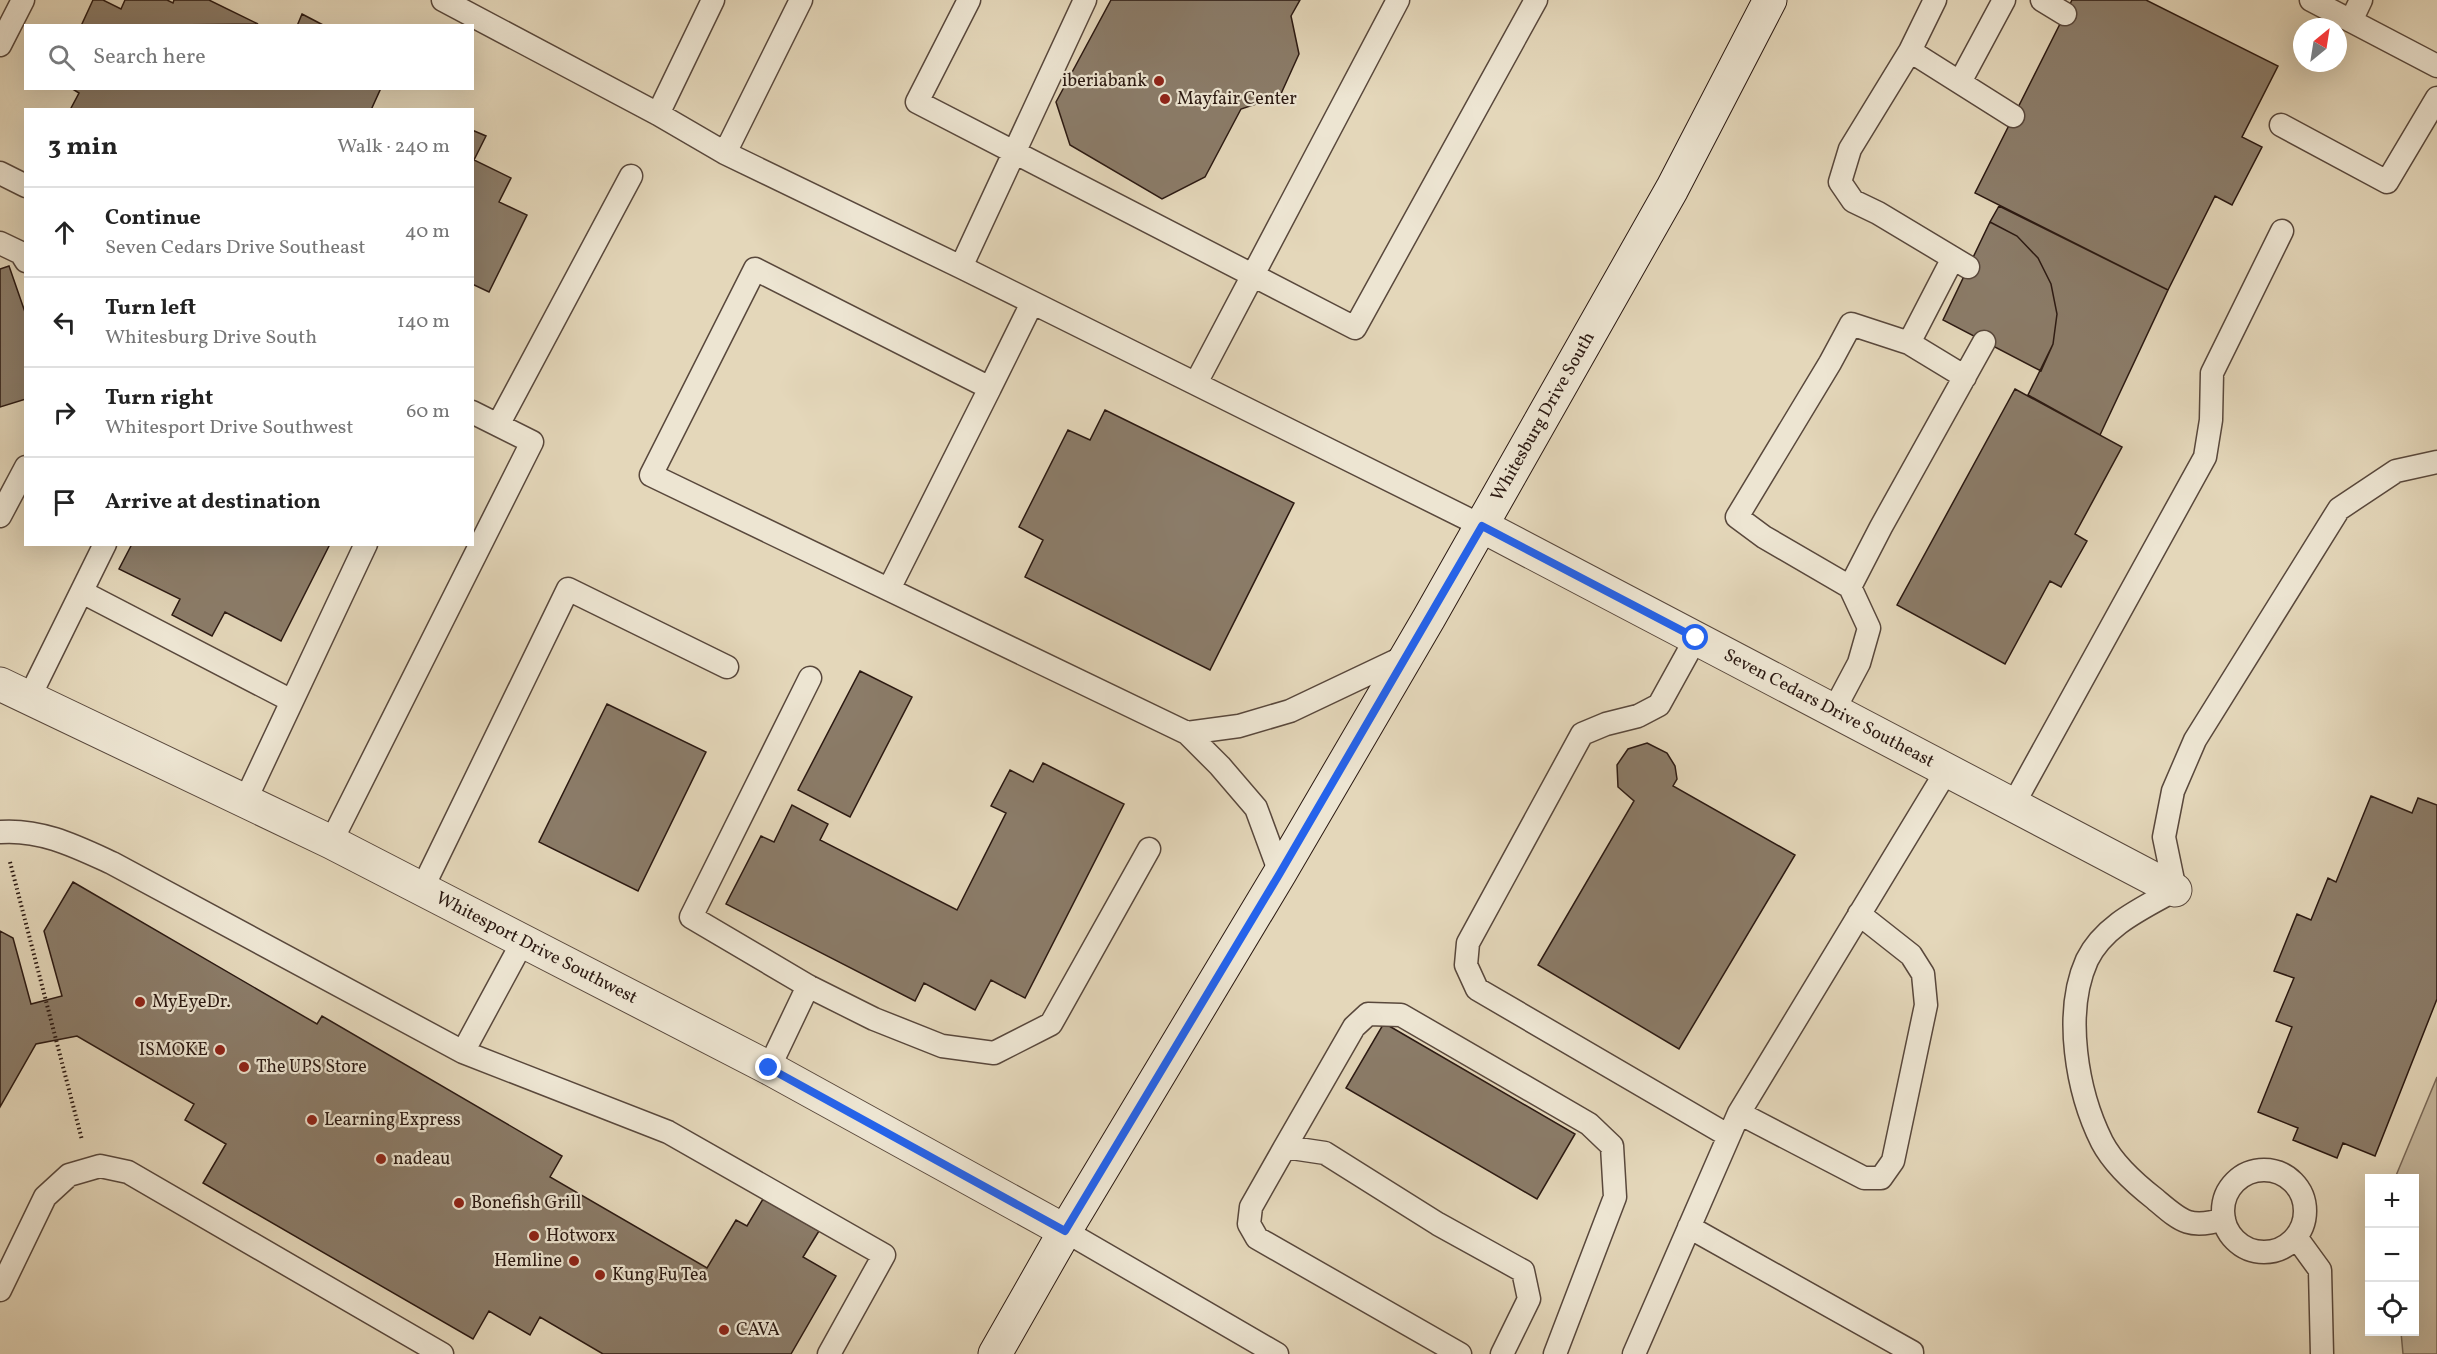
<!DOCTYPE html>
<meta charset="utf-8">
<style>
:root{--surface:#fff;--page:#f2f2f2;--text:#222;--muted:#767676;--line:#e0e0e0}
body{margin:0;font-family:Vollkorn,serif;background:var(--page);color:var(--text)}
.controls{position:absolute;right:18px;bottom:18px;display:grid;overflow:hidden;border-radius:0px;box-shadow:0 6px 24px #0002}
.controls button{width:54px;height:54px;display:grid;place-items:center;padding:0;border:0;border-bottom:2px solid var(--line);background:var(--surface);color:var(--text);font:30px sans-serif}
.compass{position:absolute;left:2293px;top:18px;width:54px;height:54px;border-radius:50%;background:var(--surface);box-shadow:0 6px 24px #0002;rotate:30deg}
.stop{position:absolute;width:18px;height:18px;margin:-14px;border:4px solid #2563eb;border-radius:50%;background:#fff}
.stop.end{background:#2563eb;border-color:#fff;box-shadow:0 2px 6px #0008}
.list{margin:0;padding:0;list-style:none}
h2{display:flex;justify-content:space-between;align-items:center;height:78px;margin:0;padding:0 24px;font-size:26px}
h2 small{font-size:20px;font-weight:400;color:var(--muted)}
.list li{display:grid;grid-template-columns:39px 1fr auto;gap:18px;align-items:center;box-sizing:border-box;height:90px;padding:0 24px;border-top:2px solid var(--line)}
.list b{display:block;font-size:22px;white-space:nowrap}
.list p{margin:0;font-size:20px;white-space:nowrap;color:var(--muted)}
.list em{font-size:20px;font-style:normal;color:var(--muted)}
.icon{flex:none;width:33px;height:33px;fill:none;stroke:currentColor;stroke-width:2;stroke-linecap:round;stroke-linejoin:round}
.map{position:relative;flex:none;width:2437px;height:1354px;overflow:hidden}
.search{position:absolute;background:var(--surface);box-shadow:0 6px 24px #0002;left:24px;top:24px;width:450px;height:66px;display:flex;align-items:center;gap:15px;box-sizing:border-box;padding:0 21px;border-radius:0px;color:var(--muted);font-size:22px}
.panel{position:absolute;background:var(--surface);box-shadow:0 6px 24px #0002;left:24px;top:108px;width:450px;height:438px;border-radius:0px}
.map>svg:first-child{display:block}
.green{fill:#c5b79d;stroke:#786858;stroke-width:1.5}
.building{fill:#8b7c69;stroke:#2b1912;stroke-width:1.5}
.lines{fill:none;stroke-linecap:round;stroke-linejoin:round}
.lane-casing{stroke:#59483c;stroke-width:25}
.street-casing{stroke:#59483c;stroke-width:35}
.secondary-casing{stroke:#2b1912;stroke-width:35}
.path{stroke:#2b1912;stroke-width:4;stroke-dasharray:1.5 3;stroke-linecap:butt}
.lane{stroke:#ede5d2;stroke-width:22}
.street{stroke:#ede5d2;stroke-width:33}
.secondary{stroke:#ede5d2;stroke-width:33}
.route{stroke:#2563eb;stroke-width:8}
.poi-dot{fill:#8f2418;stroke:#ede5d2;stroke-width:2}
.labels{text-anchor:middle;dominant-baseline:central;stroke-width:4.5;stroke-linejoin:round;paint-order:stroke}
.poi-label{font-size:18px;fill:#2b1912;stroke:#ede5d2;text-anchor:start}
.street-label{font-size:18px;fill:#2b1912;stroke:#ede5d2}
</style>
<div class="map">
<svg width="2437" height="1354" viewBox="0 0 2437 1354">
<rect width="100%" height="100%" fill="#e4d7ba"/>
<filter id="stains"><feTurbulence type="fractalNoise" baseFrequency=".00333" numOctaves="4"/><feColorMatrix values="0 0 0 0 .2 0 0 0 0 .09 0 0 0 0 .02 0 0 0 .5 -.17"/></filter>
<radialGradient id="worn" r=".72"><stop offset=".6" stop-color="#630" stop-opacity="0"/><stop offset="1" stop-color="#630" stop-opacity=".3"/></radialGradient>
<path class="green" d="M2437,1077V1354H2403L2401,1332H2414V1178H2395Z"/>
<path class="building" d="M93,0H103L121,9L125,0H167L173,3L174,0H209L258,24L81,26Z
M1111,0H1300L1291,16L1299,54L1280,96L1241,109L1205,177L1162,199L1070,145L1056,102Z
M2072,0H2146L2278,66L2242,137L2262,147L2232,205L2215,196L2168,290L1975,193Z
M302,14L325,26H297Z
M71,88H381L371,110H70L79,93Z
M472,130L486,136L474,160L511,178L499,202L527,215L489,292L472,284Z
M1999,206L2168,290L2100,435L2028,395L2053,344L2057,314L2051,284L2038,258L2017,236L1990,222Z
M1990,222L2017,236L2038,258L2051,284L2057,314L2053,344L2041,371L1943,320Z
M9,266L26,315V399L0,407V269Z
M2015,389L2122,447L2075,534L2087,541L2061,587L2050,581L2005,664L1897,605Z
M1105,410L1294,503L1210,670L1025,577L1043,540L1019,527L1068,430L1090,440Z
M132,544H330L281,641L225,612L212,636L172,615L180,599L119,569Z
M860,671L912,697L850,817L798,790Z
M607,704L706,752L638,891L539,842Z
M1647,743L1667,753L1675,766L1677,779L1673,786L1795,855L1679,1049L1538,965L1634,801L1618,787L1617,765L1628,749Z
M1043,763L1124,804L1025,998L991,980L975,1010L924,983L915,1001L726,904L761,836L774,842L792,805L828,824L820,840L957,910L1006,813L991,806L1010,770L1033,782Z
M2371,796L2412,813L2418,798L2437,805V999L2375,1156L2343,1143L2337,1158L2293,1140L2298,1128L2258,1112L2292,1027L2276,1021L2294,978L2274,971L2297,914L2311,920L2328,878L2336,882Z
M73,882L317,1024L322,1016L562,1156L550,1177L707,1268L736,1220L747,1226L763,1199L819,1231L803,1257L836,1276L791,1354H603L540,1317L530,1335L489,1311L473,1339L203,1183L226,1144L185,1120L194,1104L77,1036L36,1044L0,1107V931L13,938L31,1004L62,996L44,931Z
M1384,1023L1575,1134L1537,1199L1346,1088Z"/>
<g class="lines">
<g class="lane-casing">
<path id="lane" d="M443,0L658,114L725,153L961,267L1482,526
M969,0L917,102L1355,328L1536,0
M1935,0L1910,51L1850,149L1840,182L1853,201L1878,213L1968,267
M2042,0L2065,14
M2311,0L2437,66
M2351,21L2361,0
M0,45L23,0
M1910,51L2013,116
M1960,82L2004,0
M658,114L713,0
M2281,125L2387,182L2437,98
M725,153L801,0
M0,173L26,186
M0,243L21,253L26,261
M1953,258L1909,343L1965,377
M961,267L1085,0
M1032,303L990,388L755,269L651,475L1187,733
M1196,383L1398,0
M498,425L631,176
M0,516L26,467
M1850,587L1764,537L1737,517L1830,363L1851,324L1909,343
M889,589L990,388
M82,592L292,701
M1696,638L1659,705L1638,716L1606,724L1582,734L1468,943L1466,965L1477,989L1729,1136
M810,678L691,917L808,986L874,1019L942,1046L994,1053L1051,1024L1149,849
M29,698L105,544
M1834,710L1859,663L1869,628L1850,587L1881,527L1984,342
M245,801L366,544
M2013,805L2205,457L2211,420L2212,373L2282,231
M0,832C41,829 75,846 112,863L463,1052L523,941
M331,842L532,442L472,412
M1280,873L1256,808L1220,766L1187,733L1239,726L1290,711L1408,655
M422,889L568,589L727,667
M463,1052L668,1132L884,1255L829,1354
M769,1068L808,986
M1739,1113L1864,1178H1881L1893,1161L1926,1005L1923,974L1911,955L1859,914
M1285,1147L1354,1027L1368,1014L1401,1015L1589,1124L1612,1146L1615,1197L1555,1354
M2223 1211a41 41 0 1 1 82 0a41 41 0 1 1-82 0Z
M2224,1219C2189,1230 2181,1221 2155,1199C2137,1185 2113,1163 2102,1142C2077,1092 2063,1013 2087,960C2104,925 2143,908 2175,890L2164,837L2173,791L2195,740L2339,509L2396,471L2437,462
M1689,1227L1912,1352V1354
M1065,1231L1277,1354
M2296,1237L2320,1270L2322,1354
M0,1290L45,1197L69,1175L100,1166L128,1172L442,1354
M1460,1354L1257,1238L1249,1224L1251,1207L1285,1147L1325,1153L1438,1224L1523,1271L1529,1299L1502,1354
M1634,1354L1739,1113L1947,770"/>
</g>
<g class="street-casing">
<g id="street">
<path id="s1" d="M1482,526L2175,890"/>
<path id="s2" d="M0,684L331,842L769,1068L1065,1231"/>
</g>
</g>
<g class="secondary-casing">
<g id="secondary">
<path id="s3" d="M995,1354L1065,1231L1280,873L1429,618L1672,189L1770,0"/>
</g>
</g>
<path class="path" d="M10,862L82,1140"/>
<use href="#lane" class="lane"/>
<use href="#street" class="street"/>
<use href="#secondary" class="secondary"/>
</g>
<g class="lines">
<path class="route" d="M769,1068L1065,1231L1280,873L1482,526L1696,638"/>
</g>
<g class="poi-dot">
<circle cx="1159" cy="81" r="6"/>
<circle cx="1165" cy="99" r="6"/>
<circle cx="140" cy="1002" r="6"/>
<circle cx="220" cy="1050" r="6"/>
<circle cx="244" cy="1067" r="6"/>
<circle cx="312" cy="1120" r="6"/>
<circle cx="381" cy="1159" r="6"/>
<circle cx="459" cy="1203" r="6"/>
<circle cx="534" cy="1236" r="6"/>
<circle cx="574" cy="1261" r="6"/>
<circle cx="600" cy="1275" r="6"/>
<circle cx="724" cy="1330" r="6"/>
</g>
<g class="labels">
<g class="poi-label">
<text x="1147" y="81" text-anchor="end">iberiabank</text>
<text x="1177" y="99">Mayfair Center</text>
<text x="152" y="1002">MyEyeDr.</text>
<text x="208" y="1050" text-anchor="end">ISMOKE</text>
<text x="256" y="1067">The UPS Store</text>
<text x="324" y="1120">Learning Express</text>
<text x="393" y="1159">nadeau</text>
<text x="471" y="1203">Bonefish Grill</text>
<text x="546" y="1236">Hotworx</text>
<text x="562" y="1261" text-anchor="end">Hemline</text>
<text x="612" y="1275">Kung Fu Tea</text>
<text x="736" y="1330">CAVA</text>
</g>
<g class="street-label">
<text stroke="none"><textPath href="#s3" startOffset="1086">Whitesburg Drive South</textPath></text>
<text stroke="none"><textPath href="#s1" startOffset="392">Seven Cedars Drive Southeast</textPath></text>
<text stroke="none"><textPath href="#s2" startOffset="598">Whitesport Drive Southwest</textPath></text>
</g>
</g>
<rect width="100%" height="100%" filter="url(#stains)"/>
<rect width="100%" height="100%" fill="url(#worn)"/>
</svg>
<div class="controls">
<button>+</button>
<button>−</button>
<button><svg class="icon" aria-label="locate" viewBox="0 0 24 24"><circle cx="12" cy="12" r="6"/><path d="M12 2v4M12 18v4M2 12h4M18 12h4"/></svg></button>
</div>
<svg class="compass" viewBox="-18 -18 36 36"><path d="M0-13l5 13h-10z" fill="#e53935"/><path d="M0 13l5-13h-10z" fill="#767676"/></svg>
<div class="stop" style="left:1696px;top:638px"></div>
<div class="stop end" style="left:769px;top:1068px"></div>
<div class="search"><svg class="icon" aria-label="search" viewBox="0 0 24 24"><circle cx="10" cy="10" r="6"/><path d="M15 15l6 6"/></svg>Search here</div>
<section class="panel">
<h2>3 min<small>Walk · 240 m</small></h2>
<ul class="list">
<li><svg class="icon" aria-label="ahead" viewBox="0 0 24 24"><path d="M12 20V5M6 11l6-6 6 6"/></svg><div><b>Continue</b><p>Seven Cedars Drive Southeast</p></div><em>40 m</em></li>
<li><svg class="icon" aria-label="left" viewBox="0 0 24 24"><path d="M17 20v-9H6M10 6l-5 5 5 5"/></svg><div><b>Turn left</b><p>Whitesburg Drive South</p></div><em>140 m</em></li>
<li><svg class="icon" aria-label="right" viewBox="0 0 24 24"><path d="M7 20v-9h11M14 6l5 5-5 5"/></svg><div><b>Turn right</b><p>Whitesport Drive Southwest</p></div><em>60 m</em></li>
<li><svg class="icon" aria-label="arrive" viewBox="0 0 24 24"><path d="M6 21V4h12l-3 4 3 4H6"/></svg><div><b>Arrive at destination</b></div></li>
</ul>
</section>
</div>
